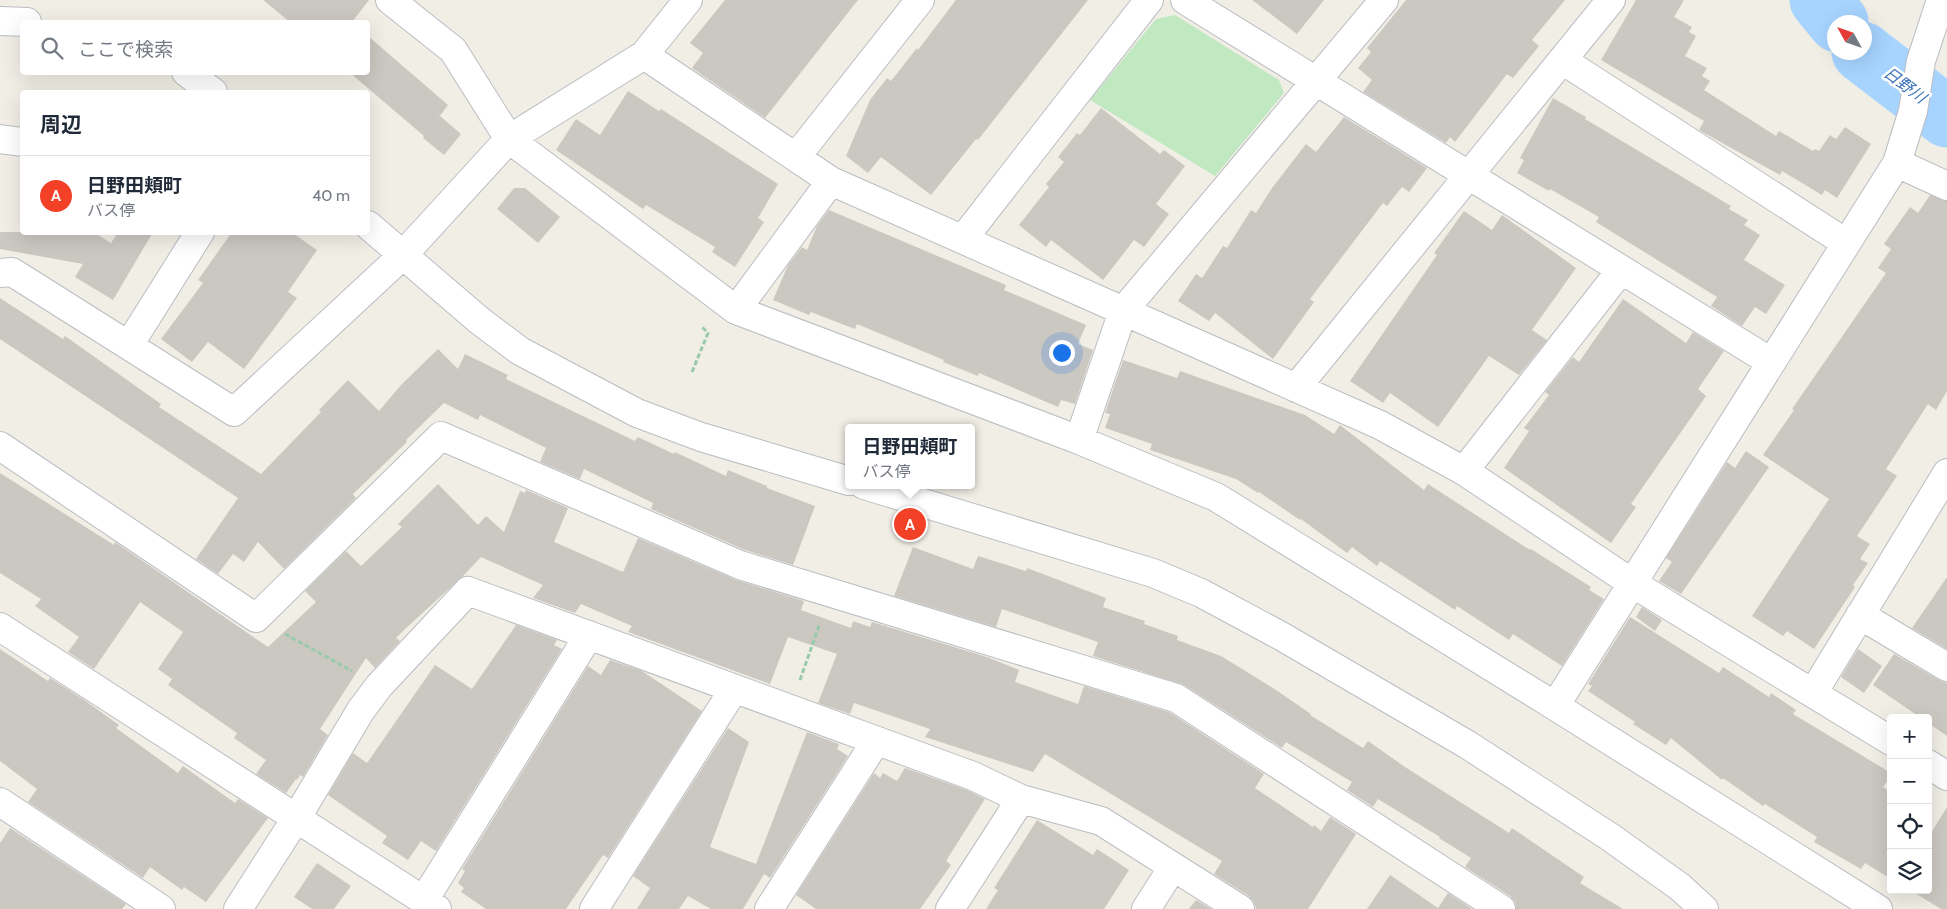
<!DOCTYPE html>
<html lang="ja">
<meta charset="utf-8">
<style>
:root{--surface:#fff;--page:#f2f2f3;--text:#1f2937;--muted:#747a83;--line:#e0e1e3;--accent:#f34128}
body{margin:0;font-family:Cabin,"Noto Sans JP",sans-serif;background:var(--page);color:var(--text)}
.controls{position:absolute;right:15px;bottom:15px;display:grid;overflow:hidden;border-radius:5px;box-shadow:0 5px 20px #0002}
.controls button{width:45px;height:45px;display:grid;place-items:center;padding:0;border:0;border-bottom:1px solid var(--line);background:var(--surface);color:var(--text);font:25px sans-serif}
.compass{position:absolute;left:1827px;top:15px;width:45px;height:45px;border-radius:50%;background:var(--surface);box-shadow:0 5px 20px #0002;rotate:310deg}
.you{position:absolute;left:1061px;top:352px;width:18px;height:18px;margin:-12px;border:4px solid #fff;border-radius:50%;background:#1a73e8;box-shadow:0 0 0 8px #1a73e833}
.badge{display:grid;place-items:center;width:32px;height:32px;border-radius:50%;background:var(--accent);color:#fff;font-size:16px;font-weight:700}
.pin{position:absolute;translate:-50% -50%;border:2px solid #fff;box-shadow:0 1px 5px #0006}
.popup{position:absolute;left:845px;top:424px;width:130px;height:65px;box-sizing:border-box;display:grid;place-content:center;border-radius:5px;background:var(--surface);filter:drop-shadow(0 1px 4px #0005);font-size:16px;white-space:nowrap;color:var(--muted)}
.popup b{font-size:19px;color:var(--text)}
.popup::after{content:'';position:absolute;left:50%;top:100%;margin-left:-10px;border:10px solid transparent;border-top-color:var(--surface)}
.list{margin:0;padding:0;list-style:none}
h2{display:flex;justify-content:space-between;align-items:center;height:65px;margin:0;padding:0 20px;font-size:21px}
h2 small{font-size:16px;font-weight:400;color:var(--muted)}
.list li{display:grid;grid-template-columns:32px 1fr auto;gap:15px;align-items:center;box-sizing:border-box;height:80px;padding:0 20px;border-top:1px solid var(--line)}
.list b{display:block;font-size:19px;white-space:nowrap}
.list p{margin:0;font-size:16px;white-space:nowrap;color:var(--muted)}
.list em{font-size:16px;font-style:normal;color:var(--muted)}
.icon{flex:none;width:28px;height:28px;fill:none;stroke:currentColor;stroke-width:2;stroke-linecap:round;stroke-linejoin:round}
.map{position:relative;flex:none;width:1947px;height:909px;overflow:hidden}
.search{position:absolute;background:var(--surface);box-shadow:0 5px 20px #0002;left:20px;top:20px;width:350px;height:55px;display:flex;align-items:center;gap:12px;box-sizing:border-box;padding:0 18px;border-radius:5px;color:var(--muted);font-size:19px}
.panel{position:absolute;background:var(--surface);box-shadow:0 5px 20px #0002;left:20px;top:90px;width:350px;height:145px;border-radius:5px}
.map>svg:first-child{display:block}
.green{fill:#c0e9c2}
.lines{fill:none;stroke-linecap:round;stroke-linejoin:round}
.river{stroke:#a6d4ff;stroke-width:61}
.building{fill:#cbc8c2}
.minor-casing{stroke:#babdc2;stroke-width:30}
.path{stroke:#99caa9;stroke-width:3;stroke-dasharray:5 2.5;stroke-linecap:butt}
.minor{stroke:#fff;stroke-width:28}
.labels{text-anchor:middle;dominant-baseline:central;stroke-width:5;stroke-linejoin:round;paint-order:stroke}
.water-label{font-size:16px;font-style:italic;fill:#3c73b8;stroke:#fff}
</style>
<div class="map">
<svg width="1947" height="909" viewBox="0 0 1947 909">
<rect width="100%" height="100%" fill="#f0eee5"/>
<path class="green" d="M1175,15L1279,80L1284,93L1215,176L1090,100L1156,19Z"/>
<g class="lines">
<path class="river" d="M1820,0L1838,22
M1862,52L1947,117"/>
</g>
<path class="building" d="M263,0H369L352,22H290Z
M725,0H858L765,118L692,68L703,53L690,43Z
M956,0H1088L978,140L976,139L931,195L881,157L868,173L846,156L870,100L887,78L891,81L917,48L918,50Z
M1252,0H1324L1297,34Z
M1406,0H1565L1532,40L1539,46L1513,78L1507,74L1455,142L1450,137L1446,143L1363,92L1372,80L1358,68L1371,52L1367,48Z
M1636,0H1684L1674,17L1692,27L1689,32L1696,36L1685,56L1707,68L1702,76L1710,81L1704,90L1776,136L1779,131L1813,151L1815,149L1819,151L1830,135L1836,139L1845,127L1871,144L1837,198L1825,190L1822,195L1782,171L1780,175L1706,134L1699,130L1704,121L1601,60Z
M368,36L448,105L430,129L440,116L461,134L444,155L423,138L424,136L349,72H368Z
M628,91L659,111L661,109L778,184L758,218L764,222L735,267L712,252L715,247L646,205L643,209L556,150L576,119L600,135Z
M1553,98L1586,117L1585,119L1731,206L1729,209L1748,220L1744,225L1760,235L1744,260L1785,285L1766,314L1755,307L1742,326L1711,306L1717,297L1596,222L1599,217L1550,189L1549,191L1517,173L1524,160L1520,158Z
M1101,108L1160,154L1164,150L1185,166L1156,204L1169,214L1144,247L1134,240L1103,280L1051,240L1046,247L1019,225L1049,187L1046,184L1064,162L1058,157L1077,133L1080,135Z
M1344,117L1427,168L1409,192L1402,187L1387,206L1383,203L1310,299L1314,302L1273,359L1215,313L1209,321L1178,301L1196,274L1202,278L1223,246L1227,248L1251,210L1256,213L1272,188L1306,144L1316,152Z
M514,188H525L560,217L538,243L497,209Z
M1930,195L1947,201V391L1936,410L1928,404L1886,469L1897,476L1857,536L1870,544L1860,559L1868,563L1853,585L1855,587L1814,649L1787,631L1783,636L1752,616L1829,499L1763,455L1794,410L1792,409L1886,273L1878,268L1891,249L1884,244L1910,207L1918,213Z
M829,210L1006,285L1004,290L1086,325L1078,344L1093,350L1075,404L1061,400L1058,407L979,373L978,376L943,362L944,360L857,324L855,329L811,312L809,315L773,300L788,265L802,247L807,250L817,226Z
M1464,211L1492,230L1502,215L1576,268L1532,330L1547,340L1519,375L1489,356L1438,427L1390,393L1383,403L1350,381L1437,255L1434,253Z
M0,232H93L111,243L118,232H153L113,300L75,277L83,264L0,249Z
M232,232H291L317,250L288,292L297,298L244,369L208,342L192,362L161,339L203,283L198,280Z
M0,298L63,339L65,336L161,404L159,407L261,474L321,412L319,410L348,380L379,411L401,385L438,349L458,369L465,354L508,375L506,379L635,441L638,437L674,454L675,452L726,476L728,470L767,486V488L815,506L793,565L745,550L651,509L653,503L584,469L580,479L540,462L546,448L480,415L478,420L444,403L406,440L407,442L353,494L356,498L284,569L258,542L244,562L233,554L218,574L196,559L238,498L0,339Z
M1623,299L1686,343L1693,332L1724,351L1698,389L1706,396L1631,504L1636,507L1611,543L1504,468L1529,431L1524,428L1549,395L1545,392L1573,357L1579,362Z
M1123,360L1177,378L1180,371L1305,415L1334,434L1340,425L1424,490L1428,484L1530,550L1531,549L1591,587L1589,590L1604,599L1562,666L1513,634L1509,640L1457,606L1455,610L1380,561L1377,566L1352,547L1347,553L1301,519L1300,520L1259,492L1258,493L1236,479L1150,450L1152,444L1105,428L1110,414L1105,413Z
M1746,451L1769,467L1681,594L1659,581L1672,562L1666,558L1727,462L1735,468Z
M0,473L114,545L115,542L268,647L316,602L305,591L346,551L361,566L402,527L398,524L438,484L478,525L486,516L504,532L520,491L525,493L526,490L568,508L554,542L623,572L638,538L734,579L804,601L801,610L851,628L853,621L870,627L872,622L987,657L1019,670L1015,682L1078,704L1084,686L1169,712L1264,774L1255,788L1313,827L1314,825L1321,831L1330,817L1356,834L1308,909H1256L1254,902L1249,896L1214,874L1222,861L1045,754L1033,772L925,737L930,729L854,703L850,714L818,703L837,654L788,637L770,684L628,632L632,626L581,604L575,613L533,598L543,585L481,557L464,575L404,630L396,638L400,641L375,668L366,658L320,729L328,735L303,777L300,775L297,780L296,779L286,793L256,774L266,760L234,738L237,733L168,685L172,679L158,669L183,632L140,602L94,669L68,652L79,637L35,606L41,599L0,573Z
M913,547L973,569L978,556L1026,571L1027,568L1106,598L1103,607L1145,621L1144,624L1178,636L1177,640L1221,656L1273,688L1311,714L1310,715L1363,748L1368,741L1405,767L1509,833L1512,828L1584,877L1580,883L1623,909H1516L1515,902L1510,896L1465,867L1471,858L1439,838L1440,837L1378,799L1373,807L1347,790L1352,782L1286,742L1282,748L1184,685L1093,656L1098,642L1002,609L996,627L894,596Z
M1947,577V649L1912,628Z
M1642,607L1662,620L1655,631L1636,617Z
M1630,617L1719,673L1723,667L1769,697L1771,693L1796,710L1793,714L1891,773V776L1883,787L1891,792V879L1865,863L1861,869L1814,842L1817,837L1765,804L1763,806L1723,778L1722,780L1671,738L1666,745L1633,724L1635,722L1588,691L1592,686L1588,684Z
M516,625L557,640L554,645L562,649L436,851L421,841L408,860L382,843L387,836L328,795L353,753L367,763L435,665L472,689Z
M0,649L48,681L50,678L83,699L119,725L116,728L178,773L183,766L235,803L238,799L268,818L206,902L184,887L182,890L150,867L143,878L28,802L37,789L0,761Z
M1858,649L1882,666L1864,693L1841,677Z
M1894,654L1939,680L1947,683V736L1928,723V718H1921L1873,685Z
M610,660L642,671L702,711L608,858L603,855L566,909H486L461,892L464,888L458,883L465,871L462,869L588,666L601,675Z
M728,728L749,742L710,847L756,864L807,732L839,744L837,749L848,756L770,878L764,874L743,909H711L688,896L679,909H637L650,888L633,876Z
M905,768L967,790L985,799L946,861L951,865L920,909H816L796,895L874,773L880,778L883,773L897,781Z
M1947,807V909H1941L1910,890H1928V838Z
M1037,820L1093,855L1097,849L1129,870L1104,909H986L998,890L994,888Z
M10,828L126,904L122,909H0V843Z
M317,863L351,886L334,909H312L294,897Z
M1390,875L1438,908L1448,893L1472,909H1367Z
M1196,900L1211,909H1189Z"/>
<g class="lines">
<g class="minor-casing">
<path id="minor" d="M390,0L453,50L509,139L736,310L1079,440L1216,497L1555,706L1878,909
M1185,0L1771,362
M0,21L27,22
M644,55L831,181L1380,425L1464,471L1632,583L1891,741
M1562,60L1846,243
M186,72L213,92
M0,139L22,142
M796,157L920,0
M1897,163L1947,186
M368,225L480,321L520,351L637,413L701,437L849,481
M963,239L1149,0
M0,273L12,272L234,412L402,256L509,139L644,55L688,0
M736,310L831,181
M129,345L200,232
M1296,388L1611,0
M1079,440L1123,311L1384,0
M0,446L256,618L441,436L740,565L1176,698L1501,909
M1464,471L1621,270
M864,485L1153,573L1201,593L1281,636L1468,745L1610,837L1680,887L1704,909
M1860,615L1947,667
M0,627L437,909
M1813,693L1947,473
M1555,706L1897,163L1913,111L1921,61L1941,0
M1928,764L1947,776
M0,802L161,909
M424,900L589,635
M238,909L297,817L361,710L379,686L468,591L973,776L1021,799L1101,821L1240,909
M594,909L734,689
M769,909L876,741
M950,909L1021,799
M1146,909L1173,867"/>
</g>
<path class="path" d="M692,372L708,333L702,327
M285,634L352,671
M800,680L820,623"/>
<use href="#minor" class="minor"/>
</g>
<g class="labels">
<g class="water-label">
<text transform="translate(1905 85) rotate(37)">日野川</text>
</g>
</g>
</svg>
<div class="controls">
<button>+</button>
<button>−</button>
<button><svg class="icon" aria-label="locate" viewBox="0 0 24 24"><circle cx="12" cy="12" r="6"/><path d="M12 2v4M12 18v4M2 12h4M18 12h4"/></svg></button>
<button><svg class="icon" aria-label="layers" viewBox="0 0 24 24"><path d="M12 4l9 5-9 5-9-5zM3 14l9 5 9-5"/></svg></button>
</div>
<svg class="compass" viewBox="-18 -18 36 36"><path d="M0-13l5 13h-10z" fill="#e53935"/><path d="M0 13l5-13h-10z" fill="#747a83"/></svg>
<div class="you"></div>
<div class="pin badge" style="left:910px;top:524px">A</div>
<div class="popup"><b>日野田頬町</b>バス停</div>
<div class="search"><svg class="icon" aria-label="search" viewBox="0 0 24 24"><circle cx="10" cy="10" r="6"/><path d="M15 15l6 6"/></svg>ここで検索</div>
<section class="panel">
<h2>周辺<small></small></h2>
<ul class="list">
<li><span class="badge">A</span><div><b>日野田頬町</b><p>バス停</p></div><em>40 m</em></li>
</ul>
</section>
</div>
